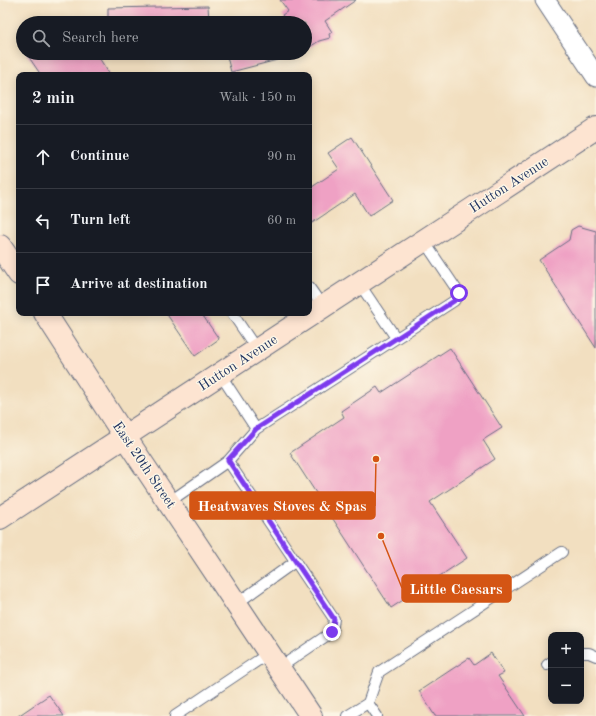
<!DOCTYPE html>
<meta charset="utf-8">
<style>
:root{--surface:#171b24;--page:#20242c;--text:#f1f3f6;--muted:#9ea1a6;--line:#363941}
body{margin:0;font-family:"Old Standard TT",serif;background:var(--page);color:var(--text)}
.controls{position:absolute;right:12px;bottom:12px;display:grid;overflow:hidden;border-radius:8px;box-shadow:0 2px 10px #0003}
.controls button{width:36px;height:36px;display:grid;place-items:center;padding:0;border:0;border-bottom:1px solid var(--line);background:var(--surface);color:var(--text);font:20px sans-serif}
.stop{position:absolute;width:12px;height:12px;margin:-9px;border:3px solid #7c3aed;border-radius:50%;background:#fff}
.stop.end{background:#7c3aed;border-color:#fff;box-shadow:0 1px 4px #0008}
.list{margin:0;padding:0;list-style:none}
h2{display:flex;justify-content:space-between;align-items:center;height:52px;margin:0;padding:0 16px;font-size:17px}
h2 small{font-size:13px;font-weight:400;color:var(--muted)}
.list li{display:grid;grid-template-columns:26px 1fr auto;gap:12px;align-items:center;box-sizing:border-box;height:64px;padding:0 16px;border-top:1px solid var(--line)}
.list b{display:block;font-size:15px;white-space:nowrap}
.list em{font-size:13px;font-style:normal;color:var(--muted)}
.icon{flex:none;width:22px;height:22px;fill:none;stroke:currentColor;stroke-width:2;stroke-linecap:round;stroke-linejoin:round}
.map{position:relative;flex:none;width:596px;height:716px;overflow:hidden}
.search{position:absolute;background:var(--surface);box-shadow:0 2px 10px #0003;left:16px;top:16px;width:296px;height:44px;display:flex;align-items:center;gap:10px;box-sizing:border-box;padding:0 14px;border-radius:22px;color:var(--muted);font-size:15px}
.panel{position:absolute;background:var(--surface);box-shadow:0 2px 10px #0003;left:16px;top:72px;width:296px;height:244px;border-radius:8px}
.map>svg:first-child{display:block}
.building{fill:#efa1c4}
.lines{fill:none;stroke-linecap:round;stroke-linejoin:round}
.service-casing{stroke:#666d80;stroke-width:12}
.minor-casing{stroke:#666d80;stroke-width:21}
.secondary-casing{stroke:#666d80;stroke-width:24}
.service{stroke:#fff;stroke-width:10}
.minor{stroke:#fff;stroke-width:19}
.secondary{stroke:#fde4d1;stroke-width:22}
.route{stroke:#7c3aed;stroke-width:5}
.labels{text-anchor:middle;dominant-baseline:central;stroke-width:3;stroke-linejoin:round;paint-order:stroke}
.street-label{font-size:14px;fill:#1b2f5e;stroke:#fcf5e5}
.leader{fill:none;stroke:#d45514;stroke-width:1.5}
.callout-dot{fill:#d45514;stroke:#fcf5e5;stroke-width:1.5}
.callout{fill:#d45514;stroke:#d45514;stroke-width:1.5}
.callout-label{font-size:15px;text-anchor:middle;font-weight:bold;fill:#fff}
</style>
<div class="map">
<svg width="596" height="716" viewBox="0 0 596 716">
<rect width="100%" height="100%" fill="#fcf5e5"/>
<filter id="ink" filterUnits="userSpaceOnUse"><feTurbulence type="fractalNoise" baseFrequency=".025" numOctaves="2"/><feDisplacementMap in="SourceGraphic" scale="8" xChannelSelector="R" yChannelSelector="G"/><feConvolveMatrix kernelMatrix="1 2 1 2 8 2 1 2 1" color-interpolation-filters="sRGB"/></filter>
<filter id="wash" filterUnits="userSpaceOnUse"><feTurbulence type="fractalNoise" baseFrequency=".012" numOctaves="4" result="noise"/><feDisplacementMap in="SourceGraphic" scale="16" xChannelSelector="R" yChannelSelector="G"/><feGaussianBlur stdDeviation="0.9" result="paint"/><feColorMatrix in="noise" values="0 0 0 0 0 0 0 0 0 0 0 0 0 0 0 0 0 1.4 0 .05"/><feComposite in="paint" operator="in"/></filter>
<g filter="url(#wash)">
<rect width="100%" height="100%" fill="#f2dfc0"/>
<g id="blocks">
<path class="building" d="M280,0H356L325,21L332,32L329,34L330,38L319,41L308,48L305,44V23H288L282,15L288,11Z
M208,6L209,21L108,23V8Z
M26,53H96L110,75H41Z
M226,53H280L281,59L231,72Z
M352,137L393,200L369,216L355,194L309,225V189L339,169L328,153Z
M578,226L596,231V348L539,260L569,240L571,230Z
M166,313H201L219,339L195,356Z
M450,348L502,428L483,440L495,459L430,502L467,558L391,608L290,453L344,417L341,411L377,387L381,393Z
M491,653L504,673L498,676L525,716H435L419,691L469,658L474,665Z
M49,695L64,716H18Z"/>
</g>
</g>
<g filter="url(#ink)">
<use href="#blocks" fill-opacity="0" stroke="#666d80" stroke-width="1"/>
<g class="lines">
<g class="service-casing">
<path id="service" d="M359,283L396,338
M309,287L323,307
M232,313L257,350
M220,374L256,429L454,301L459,293L424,241
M228,461L256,429
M169,502L228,461L334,619L332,632L279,668
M236,604L296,561
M581,653H589L596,656
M547,665L551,662
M368,703L377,716
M175,716L269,653
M347,716L368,703L379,672L562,552"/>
</g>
<g class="minor-casing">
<path id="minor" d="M545,0L596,77"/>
</g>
<g class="secondary-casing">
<path id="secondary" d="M0,246L19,274
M45,313L125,437L311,716
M0,518L596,128"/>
</g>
<use href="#service" class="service"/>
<use href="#minor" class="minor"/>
<use href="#secondary" class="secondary"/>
</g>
</g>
<g class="lines" filter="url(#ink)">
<path class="route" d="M332,632L334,619L228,460L256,429L454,301L459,293"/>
</g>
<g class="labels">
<g class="street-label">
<text transform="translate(509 185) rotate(-33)">Hutton Avenue</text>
<text transform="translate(238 363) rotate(-33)">Hutton Avenue</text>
<text transform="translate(144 465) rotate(56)">East 20th Street</text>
</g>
</g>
<path class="leader" d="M376 459L375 506M381 536L402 588"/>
<g class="callout-dot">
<circle cx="376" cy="459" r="4"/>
<circle cx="381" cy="536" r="4"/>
</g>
<g class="callout">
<rect x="190" y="492" width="185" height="27" rx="4"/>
<rect x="402" y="575" width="109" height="27" rx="4"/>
</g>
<g class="callout-label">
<text x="282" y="511">Heatwaves Stoves &amp; Spas</text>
<text x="456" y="594">Little Caesars</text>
</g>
</svg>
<div class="controls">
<button>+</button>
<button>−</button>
</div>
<div class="stop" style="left:459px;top:293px"></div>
<div class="stop end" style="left:332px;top:632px"></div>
<div class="search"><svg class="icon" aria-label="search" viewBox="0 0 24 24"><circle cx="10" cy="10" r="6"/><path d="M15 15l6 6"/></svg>Search here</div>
<section class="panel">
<h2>2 min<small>Walk · 150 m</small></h2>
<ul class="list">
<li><svg class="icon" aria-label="ahead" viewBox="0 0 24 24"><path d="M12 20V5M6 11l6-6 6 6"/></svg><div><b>Continue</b></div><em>90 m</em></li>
<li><svg class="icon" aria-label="left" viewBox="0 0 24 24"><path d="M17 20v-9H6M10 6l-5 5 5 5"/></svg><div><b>Turn left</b></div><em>60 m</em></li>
<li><svg class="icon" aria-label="arrive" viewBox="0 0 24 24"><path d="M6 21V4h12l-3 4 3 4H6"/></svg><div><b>Arrive at destination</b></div></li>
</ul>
</section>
</div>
